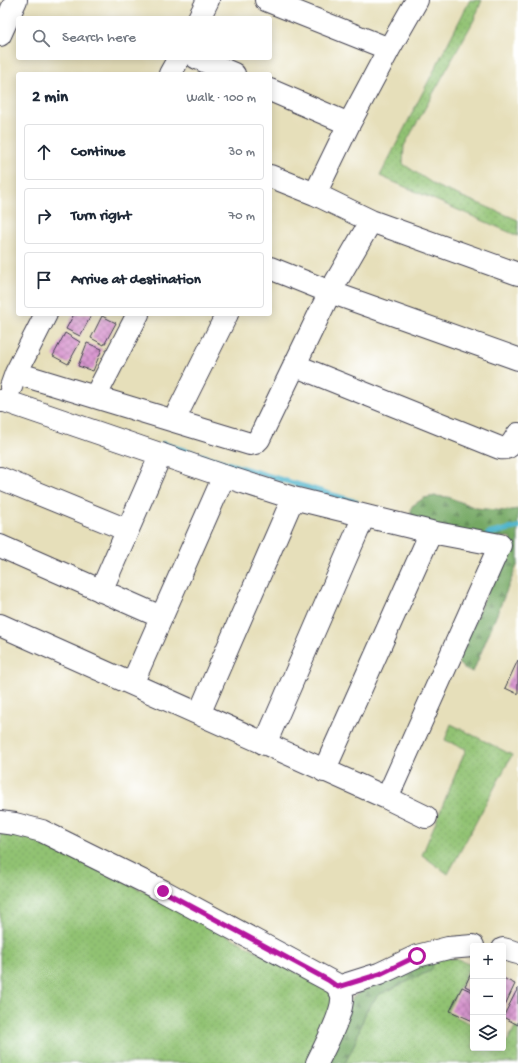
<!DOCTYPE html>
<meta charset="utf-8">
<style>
:root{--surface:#fff;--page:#f2f2f3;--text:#1f2937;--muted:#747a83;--line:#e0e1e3}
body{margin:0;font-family:"Gochi Hand",sans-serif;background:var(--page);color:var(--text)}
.controls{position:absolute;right:12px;bottom:12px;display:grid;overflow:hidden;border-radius:4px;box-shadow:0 2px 10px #0003}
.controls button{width:36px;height:36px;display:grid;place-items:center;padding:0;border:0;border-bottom:1px solid var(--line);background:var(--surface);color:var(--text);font:20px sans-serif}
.stop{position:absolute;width:12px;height:12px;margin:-9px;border:3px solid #b5179e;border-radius:50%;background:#fff}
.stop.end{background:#b5179e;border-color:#fff;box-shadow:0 1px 4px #0008}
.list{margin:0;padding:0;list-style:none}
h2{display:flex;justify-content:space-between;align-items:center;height:52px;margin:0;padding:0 16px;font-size:17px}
h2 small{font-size:13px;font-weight:400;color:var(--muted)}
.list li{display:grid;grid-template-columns:26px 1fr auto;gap:12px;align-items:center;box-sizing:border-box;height:56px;margin:0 8px 8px;padding:0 8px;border:1px solid var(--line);border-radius:4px}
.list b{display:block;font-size:15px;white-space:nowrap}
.list em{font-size:13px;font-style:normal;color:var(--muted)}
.icon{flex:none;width:22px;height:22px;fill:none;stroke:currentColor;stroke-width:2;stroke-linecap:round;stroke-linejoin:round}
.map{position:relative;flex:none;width:518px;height:1063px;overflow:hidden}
.search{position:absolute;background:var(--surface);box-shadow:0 2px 10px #0003;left:16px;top:16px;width:256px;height:44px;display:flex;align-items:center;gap:10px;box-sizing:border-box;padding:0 14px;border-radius:4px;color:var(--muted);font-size:15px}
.panel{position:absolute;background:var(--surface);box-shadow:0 2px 10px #0003;left:16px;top:72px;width:256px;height:244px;border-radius:4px}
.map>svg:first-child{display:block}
.grass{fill:url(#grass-dots);stroke:#5a7256}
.forest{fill:url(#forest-firs);stroke:#4b6550}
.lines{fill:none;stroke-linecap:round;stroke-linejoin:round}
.stream{stroke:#4cb3cb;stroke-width:5.5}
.building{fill:url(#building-cross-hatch)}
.minor-casing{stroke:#3f3e4e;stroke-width:24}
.minor{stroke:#fff;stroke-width:22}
.route{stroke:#b5179e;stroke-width:5}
</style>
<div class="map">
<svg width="518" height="1063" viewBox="0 0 518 1063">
<defs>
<pattern id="grass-dots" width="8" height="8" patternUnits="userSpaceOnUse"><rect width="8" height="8" fill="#91c272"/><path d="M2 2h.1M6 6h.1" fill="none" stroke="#7da664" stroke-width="1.8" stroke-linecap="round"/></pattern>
<pattern id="forest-firs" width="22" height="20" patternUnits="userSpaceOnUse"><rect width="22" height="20" fill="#74a864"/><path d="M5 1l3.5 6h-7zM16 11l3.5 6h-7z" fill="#5f8854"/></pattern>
<pattern id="building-cross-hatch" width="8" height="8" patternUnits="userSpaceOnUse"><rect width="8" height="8" fill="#d998d0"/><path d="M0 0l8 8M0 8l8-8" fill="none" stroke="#b07caa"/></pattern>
</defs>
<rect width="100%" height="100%" fill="#fff"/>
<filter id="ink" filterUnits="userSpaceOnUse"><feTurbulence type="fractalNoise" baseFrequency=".025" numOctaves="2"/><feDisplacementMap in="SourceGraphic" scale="8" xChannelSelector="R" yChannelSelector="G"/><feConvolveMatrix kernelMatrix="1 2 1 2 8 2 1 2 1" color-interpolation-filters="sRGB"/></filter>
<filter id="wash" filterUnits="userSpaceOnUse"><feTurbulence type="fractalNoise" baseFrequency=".012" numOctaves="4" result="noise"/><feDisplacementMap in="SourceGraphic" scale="16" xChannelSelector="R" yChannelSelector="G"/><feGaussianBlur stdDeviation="0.9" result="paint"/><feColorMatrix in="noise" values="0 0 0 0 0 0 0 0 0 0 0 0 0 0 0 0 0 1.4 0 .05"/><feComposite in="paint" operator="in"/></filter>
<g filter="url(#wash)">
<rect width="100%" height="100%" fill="#e6dfba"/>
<path class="grass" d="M470,0H482L474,20L404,146L403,164L438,187L480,204L518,220V236L380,176Z
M451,724L512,755L448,874L422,855L466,749L445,740Z
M0,833H13L51,842L336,993L310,1063H0Z
M443,957L459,960L471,965L447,1012L473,1025V1048H503V1040L507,1042L515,1027L518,1029V1063H345L354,1045L366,1011L378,995L430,971L431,961Z"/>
<path class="forest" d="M435,496L448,497L476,508L505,511L518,509V563L473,672L464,669L459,664L458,658L511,539L509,537L495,538L409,521L412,506L424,498Z
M423,960L431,961L433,967L430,971L378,995L366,1011L354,1045L345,1063H324L352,998L360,992Z"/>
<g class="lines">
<path class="stream" d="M163,444L356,502
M488,534L518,527"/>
</g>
<g id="blocks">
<path class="building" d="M74,314H92L80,336L66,329Z
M102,316L116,323L104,345L91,338Z
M65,333L80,342L68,364L53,356Z
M87,343L102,349L93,371L78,366Z
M518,660V694L505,688Z
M473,969V990L465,986Z
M503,978L515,984L505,1005L503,1004Z
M462,987L473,992V1021L450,1011Z
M518,988V1025L503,1017Z"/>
</g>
</g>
<g filter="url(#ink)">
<use href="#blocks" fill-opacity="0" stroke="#3f3e4e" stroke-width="1"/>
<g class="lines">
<g class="minor-casing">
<path id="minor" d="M266,0L389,49
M199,18L208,0
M0,35L16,0
M197,58L234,74
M170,74L179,58
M270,90L349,124
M270,176L315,194L371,221L518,274
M315,194L349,124L389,49L417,0
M270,268L330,292L518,359
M294,365L500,448C510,450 513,442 518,434
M16,373L250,444L255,443L259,439L330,292L371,221
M11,387L16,373L46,314
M95,397L138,314
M0,401H5L224,476L293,498L431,532L500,545L387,798
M174,420L227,314
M0,478L127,530
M0,546L161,617
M101,591L161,454
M0,625L387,798L426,817
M132,684L224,476
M199,714L293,498
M265,744L364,516
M324,771L431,532
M0,822L15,824L42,831L163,891L334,983C338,987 341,991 342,996C344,1012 324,1048 317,1063
M503,949L518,953
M338,987L379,974L417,956L448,948L473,946"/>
</g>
<use href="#minor" class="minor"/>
</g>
</g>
<g class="lines" filter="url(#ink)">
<path class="route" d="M163,891L328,980L338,987L380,974L417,956"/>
</g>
</svg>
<div class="controls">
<button>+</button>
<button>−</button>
<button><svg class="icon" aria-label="layers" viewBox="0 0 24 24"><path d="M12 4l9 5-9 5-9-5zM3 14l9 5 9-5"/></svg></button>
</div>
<div class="stop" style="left:417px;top:956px"></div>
<div class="stop end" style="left:163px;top:891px"></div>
<div class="search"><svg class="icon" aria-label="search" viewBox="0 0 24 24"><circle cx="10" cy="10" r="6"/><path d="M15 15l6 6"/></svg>Search here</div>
<section class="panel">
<h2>2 min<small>Walk · 100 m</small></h2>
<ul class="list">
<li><svg class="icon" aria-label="ahead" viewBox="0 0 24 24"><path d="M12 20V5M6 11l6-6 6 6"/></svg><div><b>Continue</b></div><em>30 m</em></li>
<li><svg class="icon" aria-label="right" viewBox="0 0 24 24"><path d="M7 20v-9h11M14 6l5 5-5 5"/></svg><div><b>Turn right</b></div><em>70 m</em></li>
<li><svg class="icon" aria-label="arrive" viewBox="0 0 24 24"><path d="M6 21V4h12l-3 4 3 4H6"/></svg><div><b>Arrive at destination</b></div></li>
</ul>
</section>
</div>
